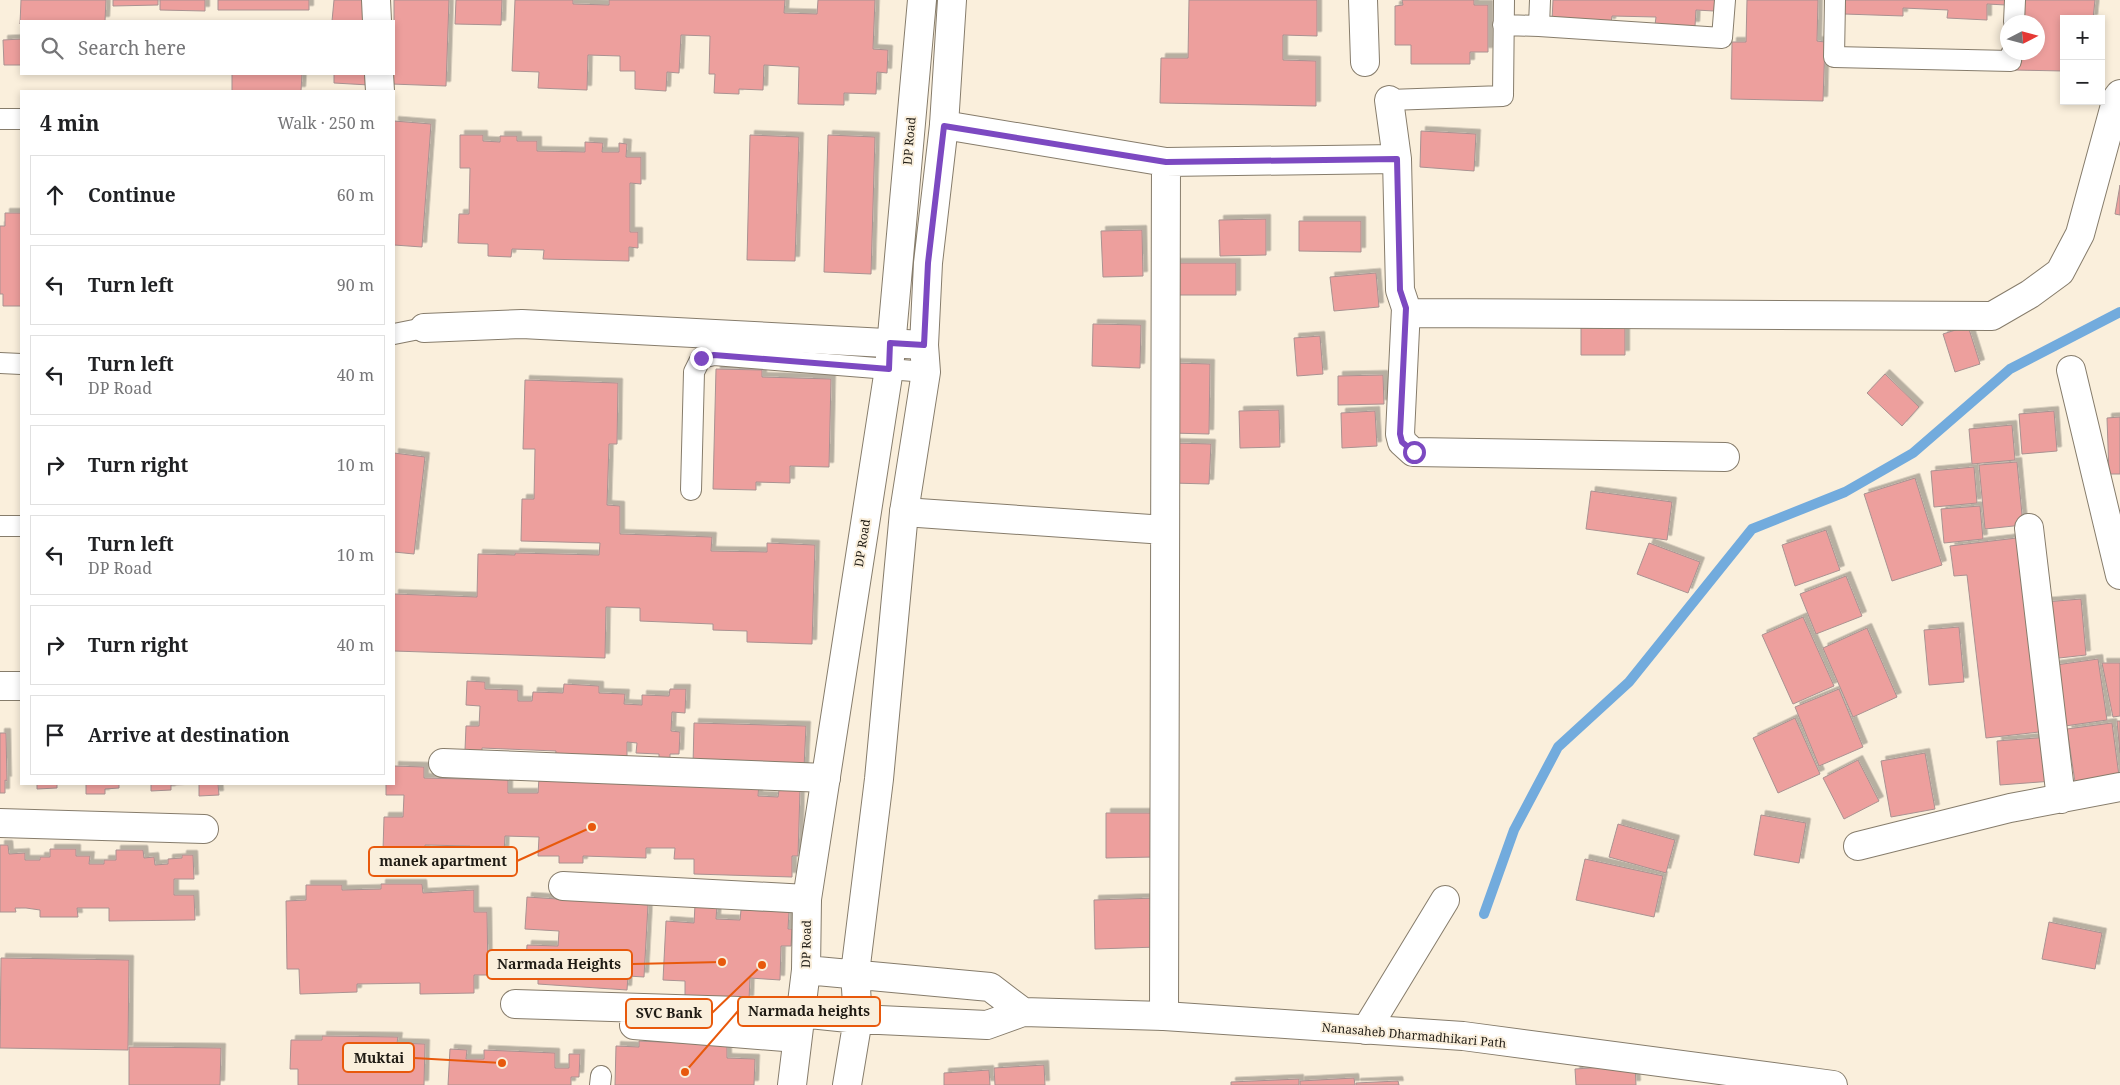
<!DOCTYPE html>
<meta charset="utf-8">
<style>
:root{--surface:#fff;--page:#f2f2f2;--text:#202124;--muted:#757577;--line:#e0e0e0}
body{margin:0;font-family:"Noto Serif",serif;background:var(--page);color:var(--text)}
.controls{position:absolute;right:15px;top:15px;display:grid;overflow:hidden;border-radius:0px;box-shadow:0 2px 8px #0003}
.controls button{width:45px;height:45px;display:grid;place-items:center;padding:0;border:0;border-bottom:1px solid var(--line);background:var(--surface);color:var(--text);font:25px sans-serif}
.compass{position:absolute;left:2000px;top:15px;width:45px;height:45px;border-radius:50%;background:var(--surface);box-shadow:0 2px 8px #0003;rotate:84deg}
.stop{position:absolute;width:15px;height:15px;margin:-11px;border:4px solid #7c49c1;border-radius:50%;background:#fff}
.stop.end{background:#7c49c1;border-color:#fff;box-shadow:0 1px 5px #0008}
.list{margin:0;padding:0;list-style:none}
h2{display:flex;justify-content:space-between;align-items:center;height:65px;margin:0;padding:0 20px;font-size:21px}
h2 small{font-size:16px;font-weight:400;color:var(--muted)}
.list li{display:grid;grid-template-columns:32px 1fr auto;gap:15px;align-items:center;box-sizing:border-box;height:80px;margin:0 10px 10px;padding:0 10px;border:1px solid var(--line);border-radius:0px}
.list b{display:block;font-size:19px;white-space:nowrap}
.list p{margin:0;font-size:16px;white-space:nowrap;color:var(--muted)}
.list em{font-size:16px;font-style:normal;color:var(--muted)}
.icon{flex:none;width:28px;height:28px;fill:none;stroke:currentColor;stroke-width:2;stroke-linecap:round;stroke-linejoin:round}
.map{position:relative;flex:none;width:2120px;height:1085px;overflow:hidden}
.search{position:absolute;background:var(--surface);box-shadow:0 2px 8px #0003;left:20px;top:20px;width:375px;height:55px;display:flex;align-items:center;gap:12px;box-sizing:border-box;padding:0 18px;border-radius:0px;color:var(--muted);font-size:19px}
.panel{position:absolute;background:var(--surface);box-shadow:0 2px 8px #0003;left:20px;top:90px;width:375px;height:695px;border-radius:0px}
.map>svg:first-child{display:block}
.lines{fill:none;stroke-linecap:round;stroke-linejoin:round}
.stream{stroke:#72abdd;stroke-width:10}
.building{fill:#ed9f9d;stroke:#a99291;filter:url(#shadow)}
.lane-casing{stroke:#867c6b;stroke-width:22}
.street-casing{stroke:#867c6b;stroke-width:30}
.secondary-casing{stroke:#867c6b;stroke-width:30}
.lane{stroke:#fff;stroke-width:20}
.street{stroke:#fff;stroke-width:28}
.secondary{stroke:#fff;stroke-width:28}
.route{stroke:#7c49c1;stroke-width:6}
.labels{text-anchor:middle;dominant-baseline:central;stroke-width:4;stroke-linejoin:round;paint-order:stroke}
.street-label{font-size:12px;fill:#1f1b14;stroke:#faefdc}
.leader{fill:none;stroke:#e8590c;stroke-width:2}
.callout-dot{fill:#e8590c;stroke:#faefdc;stroke-width:2}
.callout{fill:#faefdc;stroke:#e8590c;stroke-width:2}
.callout-label{font-size:14px;text-anchor:middle;font-weight:bold;fill:#1f1b14}
</style>
<div class="map">
<svg width="2120" height="1085" viewBox="0 0 2120 1085">
<defs>
<filter id="shadow"><feDropShadow dx="4.5" dy="-4.5" stdDeviation="0" flood-color="#0004"/></filter>
</defs>
<rect width="100%" height="100%" fill="#faefdc"/>
<g class="lines">
<path class="stream" d="M1484,914L1514,830L1558,747L1629,682L1752,529L1845,492L1913,453L2010,369L2120,312"/>
</g>
<path class="building" d="M21,0H106L105,21H21L20,24Z
M113,0H158V5L113,6Z
M160,0H205V11L160,10Z
M218,0H309V10H218Z
M334,0H367L366,21H332Z
M394,0H449L446,86L391,84L392,74H394Z
M456,0H502L501,25L455,24Z
M515,0H573V4L609,5V0H785L784,13L817,14L818,0H875L873,49L888,50L887,73L877,72L876,94L844,93V105L798,104L799,67L764,65L763,90L739,89V94L714,93L715,74H709L710,36L681,35L679,73L667,72L666,91L635,89V71H620V56L588,55L587,90L538,88L539,72L512,71Z
M1189,0H1317V36L1283,35V60L1316,61V106L1160,103L1161,58H1188Z
M1402,0H1474V5H1488V52H1470V64H1411V45H1395V6L1403,5Z
M1553,0H1715L1714,11L1696,10L1695,26L1655,25L1656,17L1612,16L1611,23L1552,21Z
M1747,0H1818L1817,41L1825,42L1823,101L1731,99L1732,42H1746Z
M1844,0H2006V5L1987,4V20L1947,18L1948,10L1903,8V16L1844,14Z
M2017,0H2095L2093,19H2064V71L2013,70L2014,52H2038V22H2016Z
M21,39V65H4L3,40Z
M232,74H302L301,91H232Z
M334,74H369V85L334,83Z
M394,121L431,124L422,247L394,245Z
M1421,131L1476,134L1474,171L1420,167Z
M460,135H483V141L500,142V136H517V141H537V151L585,152V142L603,143L602,152H619V143L627,144L626,157H641V184L630,183V232H638V248L629,247V261L543,259L544,250L512,249L511,257L488,256V244L458,243L459,214H469L470,168H460Z
M750,135L799,137L795,261L747,260Z
M828,135L875,137L871,274L824,272Z
M2120,185V215L2115,214Z
M5,213H21V306H3V294H0V226H5Z
M1266,219V255L1220,256L1219,220Z
M1299,221H1361V252L1299,251Z
M1142,230L1143,276L1103,277L1101,231Z
M1173,263H1236V295H1173Z
M1376,273L1379,307L1334,311L1330,277Z
M1581,315L1625,316V355H1581Z
M1093,324L1141,325L1140,368L1092,366Z
M1968,326L1980,364L1955,372L1943,334Z
M1320,336L1323,374L1297,376L1294,338Z
M1173,363L1210,364L1209,434L1171,433Z
M716,369L762,370V377L831,379L829,467L790,466V483L756,482V490L713,489Z
M1885,374L1919,407L1902,426L1867,393Z
M1383,375L1384,404L1338,405V376Z
M525,380L618,383L617,444H609L607,505L620,506V534L712,537L711,551L767,552V543L815,545L812,644L747,642V631L713,630V624L640,621V608L606,607L605,658L394,651V594L477,597L478,554L515,555V553L599,555L600,543L521,541L522,499H534L535,449H523Z
M1279,410L1280,447L1240,448L1239,411Z
M1375,411L1377,446L1342,448L1341,413Z
M2054,411L2057,451L2022,454L2019,414Z
M2120,417V474H2109L2107,418Z
M2012,425L2015,460L1972,464L1969,429Z
M1172,443L1211,444L1209,484L1172,483Z
M394,453L425,457L414,554L394,552Z
M2017,462L2023,525L1985,529L1979,465Z
M1974,467L1977,503L1934,507L1931,471Z
M1915,478L1942,565L1892,581L1864,494Z
M1591,491L1672,502L1667,540L1586,529Z
M1980,506L1983,539L1944,543L1941,509Z
M1826,530L1840,570L1795,586L1782,545Z
M2025,537L2048,731L1986,738L1967,575L1954,576L1950,546Z
M1649,543L1700,562L1688,593L1637,574Z
M1846,576L1862,616L1816,634L1800,594Z
M2081,599L2086,655L2050,659L2045,602Z
M1803,617L1834,686L1793,704L1762,635Z
M1959,627L1964,682L1929,685L1924,630Z
M1867,628L1897,697L1853,717L1823,648Z
M2098,659L2107,720L2058,727L2049,666Z
M2102,663H2120V716L2113,717Z
M467,681L485,682V689L518,690V701H532L533,692L563,693L564,684L599,686V693L625,694L624,704L642,705V695L669,696L670,689H686L685,713L672,712L671,731L680,732L679,754H670V758H659V754L636,753L637,743L627,742V756L599,755L555,760L556,751L482,748V751L465,750L466,726H479L480,706L466,705Z
M1839,689L1863,747L1819,766L1795,707Z
M1795,718L1820,774L1778,793L1753,738Z
M2117,721H2120V753Z
M694,723L806,726L804,768L693,765Z
M2112,723L2119,776L2075,782L2067,729Z
M0,733H6L7,781L5,780V793H0Z
M2050,737L2053,781L2000,785L1997,741Z
M1925,753L1935,809L1891,817L1881,761Z
M1858,760L1879,801L1844,819L1823,778Z
M394,766L424,767V778L508,780V793H538L539,778L622,780L623,784L646,785V781L759,783L758,796L778,797L779,790H800L798,856H792V877L694,874V859H674L675,848H646V858L583,856V863H559V856H538L539,837L505,836L504,853L470,852V846L425,845V851L383,850L384,817H403L404,795H386V784H394Z
M37,784H57V788L37,789Z
M86,784H119V788L105,789V794H86Z
M151,784H218L219,795L199,796V784L171,785V790L151,791Z
M1106,813H1153L1154,857L1106,858Z
M1761,815L1806,823L1799,863L1754,855Z
M1618,824L1675,840L1666,873L1609,857Z
M0,845H8L9,854L25,853V860H40V857H50V849H76V856H90L89,864H104V860H116V850H143L144,858L154,857L155,865L168,864V859L182,858V855H193L194,879H174V895H194L195,920L109,921V908H77L78,917H40V910L26,908H15L16,912H0Z
M1585,859L1663,876L1654,917L1576,900Z
M381,884H422L423,893L474,890V912H487L488,975H474V993L420,994V983L357,984V992L300,994L299,969H287L286,901L306,900V885H342V890L381,889Z
M527,897L648,905L644,977L628,976L627,990L538,984V977L525,976L527,945L558,946L559,931L525,929Z
M1157,898L1158,947L1095,949L1094,900Z
M695,905L717,906L716,919L740,920L741,910L789,912L788,929H792L791,946H781L780,980L750,978L749,1000L685,998V981L663,980L666,921L694,923Z
M2049,922L2102,933L2095,969L2042,959Z
M1,958L129,960L128,1050L0,1048Z
M322,1036L398,1037L397,1043L425,1044L424,1085H298V1069H290L291,1040H322Z
M639,1041L727,1045V1058L755,1059L754,1085H615L616,1046L639,1047Z
M129,1047L221,1048L220,1085H129Z
M450,1049L467,1050L466,1059H484V1050L555,1053V1068H569V1054H580L579,1077H571V1085H448Z
M1044,1065L1045,1085H995L994,1068Z
M1635,1065L1636,1085H1576L1575,1069Z
M989,1070L990,1085H944V1073Z
M1354,1078L1355,1085H1300V1081Z
M1299,1079V1085H1231V1082Z
M1398,1081L1399,1085H1356V1083Z"/>
<g class="lines">
<g class="lane-casing">
<path id="lane" d="M1540,0L1539,26L1722,38L1725,0
M1835,0L1834,57L2011,61L2012,52
M2014,22L2015,0
M1503,25L1539,26
M1389,100L1503,96L1504,0
M0,119H21
M394,334L424,328
M0,363L21,364
M691,490L694,372L701,358L714,355L926,372
M0,526H21
M600,1085L601,1076"/>
</g>
<g class="street-casing">
<path id="street" d="M376,0L377,21
M1363,0L1365,62
M379,74L380,91
M1389,100L1397,159L1400,290L1406,308L1413,313L1992,316L2030,294L2060,272L2080,234L2117,98L2120,94
M944,125L1166,162L1397,159
M1406,308L1400,434L1402,442L1413,452L1725,457
M424,328L522,324L924,345
M2071,370L2120,575
M904,512L1165,530
M2029,528L2061,799
M0,686H21
M443,763L826,778
M0,823L204,829
M1858,846L2010,808L2120,787
M563,886L807,899
M515,1004L800,1013
M1164,1016L1166,162
M634,1025L797,1038
M1366,1030L1445,900"/>
</g>
<g class="secondary-casing">
<path id="secondary" d="M806,970L990,987L1023,1012
M800,1013L858,1019L987,1025L1023,1012L1164,1016L1463,1036L1833,1085
M792,1085L806,970L807,899L889,369L922,0
M847,1085L858,1019L855,973L879,779L904,512L926,372L924,345L928,263L944,125L952,0"/>
</g>
<use href="#lane" class="lane"/>
<use href="#street" class="street"/>
<use href="#secondary" class="secondary"/>
</g>
<g class="lines">
<path class="route" d="M701,358L714,355L889,369L890,343L924,345L928,263L944,126L1166,162L1397,159L1400,290L1406,308L1400,434L1402,442L1414,452"/>
</g>
<g class="labels">
<g class="street-label">
<text transform="translate(909 141) rotate(-85)">DP Road</text>
<text transform="translate(862 543) rotate(-81)">DP Road</text>
<text transform="translate(806 944) rotate(-89)">DP Road</text>
<text transform="translate(1414 1035) rotate(5)">Nanasaheb Dharmadhikari Path</text>
</g>
</g>
<path class="leader" d="M592 827L517 861M722 962L632 964M685 1072L738 1011M762 965L712 1013M502 1063L414 1058"/>
<g class="callout-dot">
<circle cx="592" cy="827" r="5"/>
<circle cx="722" cy="962" r="5"/>
<circle cx="685" cy="1072" r="5"/>
<circle cx="762" cy="965" r="5"/>
<circle cx="502" cy="1063" r="5"/>
</g>
<g class="callout">
<rect x="369" y="847" width="148" height="29" rx="5"/>
<rect x="487" y="950" width="145" height="29" rx="5"/>
<rect x="738" y="997" width="142" height="29" rx="5"/>
<rect x="626" y="999" width="86" height="29" rx="5"/>
<rect x="343" y="1043" width="71" height="29" rx="5"/>
</g>
<g class="callout-label">
<text x="443" y="866">manek apartment</text>
<text x="559" y="969">Narmada Heights</text>
<text x="809" y="1016">Narmada heights</text>
<text x="669" y="1018">SVC Bank</text>
<text x="379" y="1063">Muktai</text>
</g>
</svg>
<div class="controls">
<button>+</button>
<button>−</button>
</div>
<svg class="compass" viewBox="-18 -18 36 36"><path d="M0-13l5 13h-10z" fill="#e53935"/><path d="M0 13l5-13h-10z" fill="#757577"/></svg>
<div class="stop" style="left:1414px;top:452px"></div>
<div class="stop end" style="left:701px;top:358px"></div>
<div class="search"><svg class="icon" aria-label="search" viewBox="0 0 24 24"><circle cx="10" cy="10" r="6"/><path d="M15 15l6 6"/></svg>Search here</div>
<section class="panel">
<h2>4 min<small>Walk · 250 m</small></h2>
<ul class="list">
<li><svg class="icon" aria-label="ahead" viewBox="0 0 24 24"><path d="M12 20V5M6 11l6-6 6 6"/></svg><div><b>Continue</b></div><em>60 m</em></li>
<li><svg class="icon" aria-label="left" viewBox="0 0 24 24"><path d="M17 20v-9H6M10 6l-5 5 5 5"/></svg><div><b>Turn left</b></div><em>90 m</em></li>
<li><svg class="icon" aria-label="left" viewBox="0 0 24 24"><path d="M17 20v-9H6M10 6l-5 5 5 5"/></svg><div><b>Turn left</b><p>DP Road</p></div><em>40 m</em></li>
<li><svg class="icon" aria-label="right" viewBox="0 0 24 24"><path d="M7 20v-9h11M14 6l5 5-5 5"/></svg><div><b>Turn right</b></div><em>10 m</em></li>
<li><svg class="icon" aria-label="left" viewBox="0 0 24 24"><path d="M17 20v-9H6M10 6l-5 5 5 5"/></svg><div><b>Turn left</b><p>DP Road</p></div><em>10 m</em></li>
<li><svg class="icon" aria-label="right" viewBox="0 0 24 24"><path d="M7 20v-9h11M14 6l5 5-5 5"/></svg><div><b>Turn right</b></div><em>40 m</em></li>
<li><svg class="icon" aria-label="arrive" viewBox="0 0 24 24"><path d="M6 21V4h12l-3 4 3 4H6"/></svg><div><b>Arrive at destination</b></div></li>
</ul>
</section>
</div>
